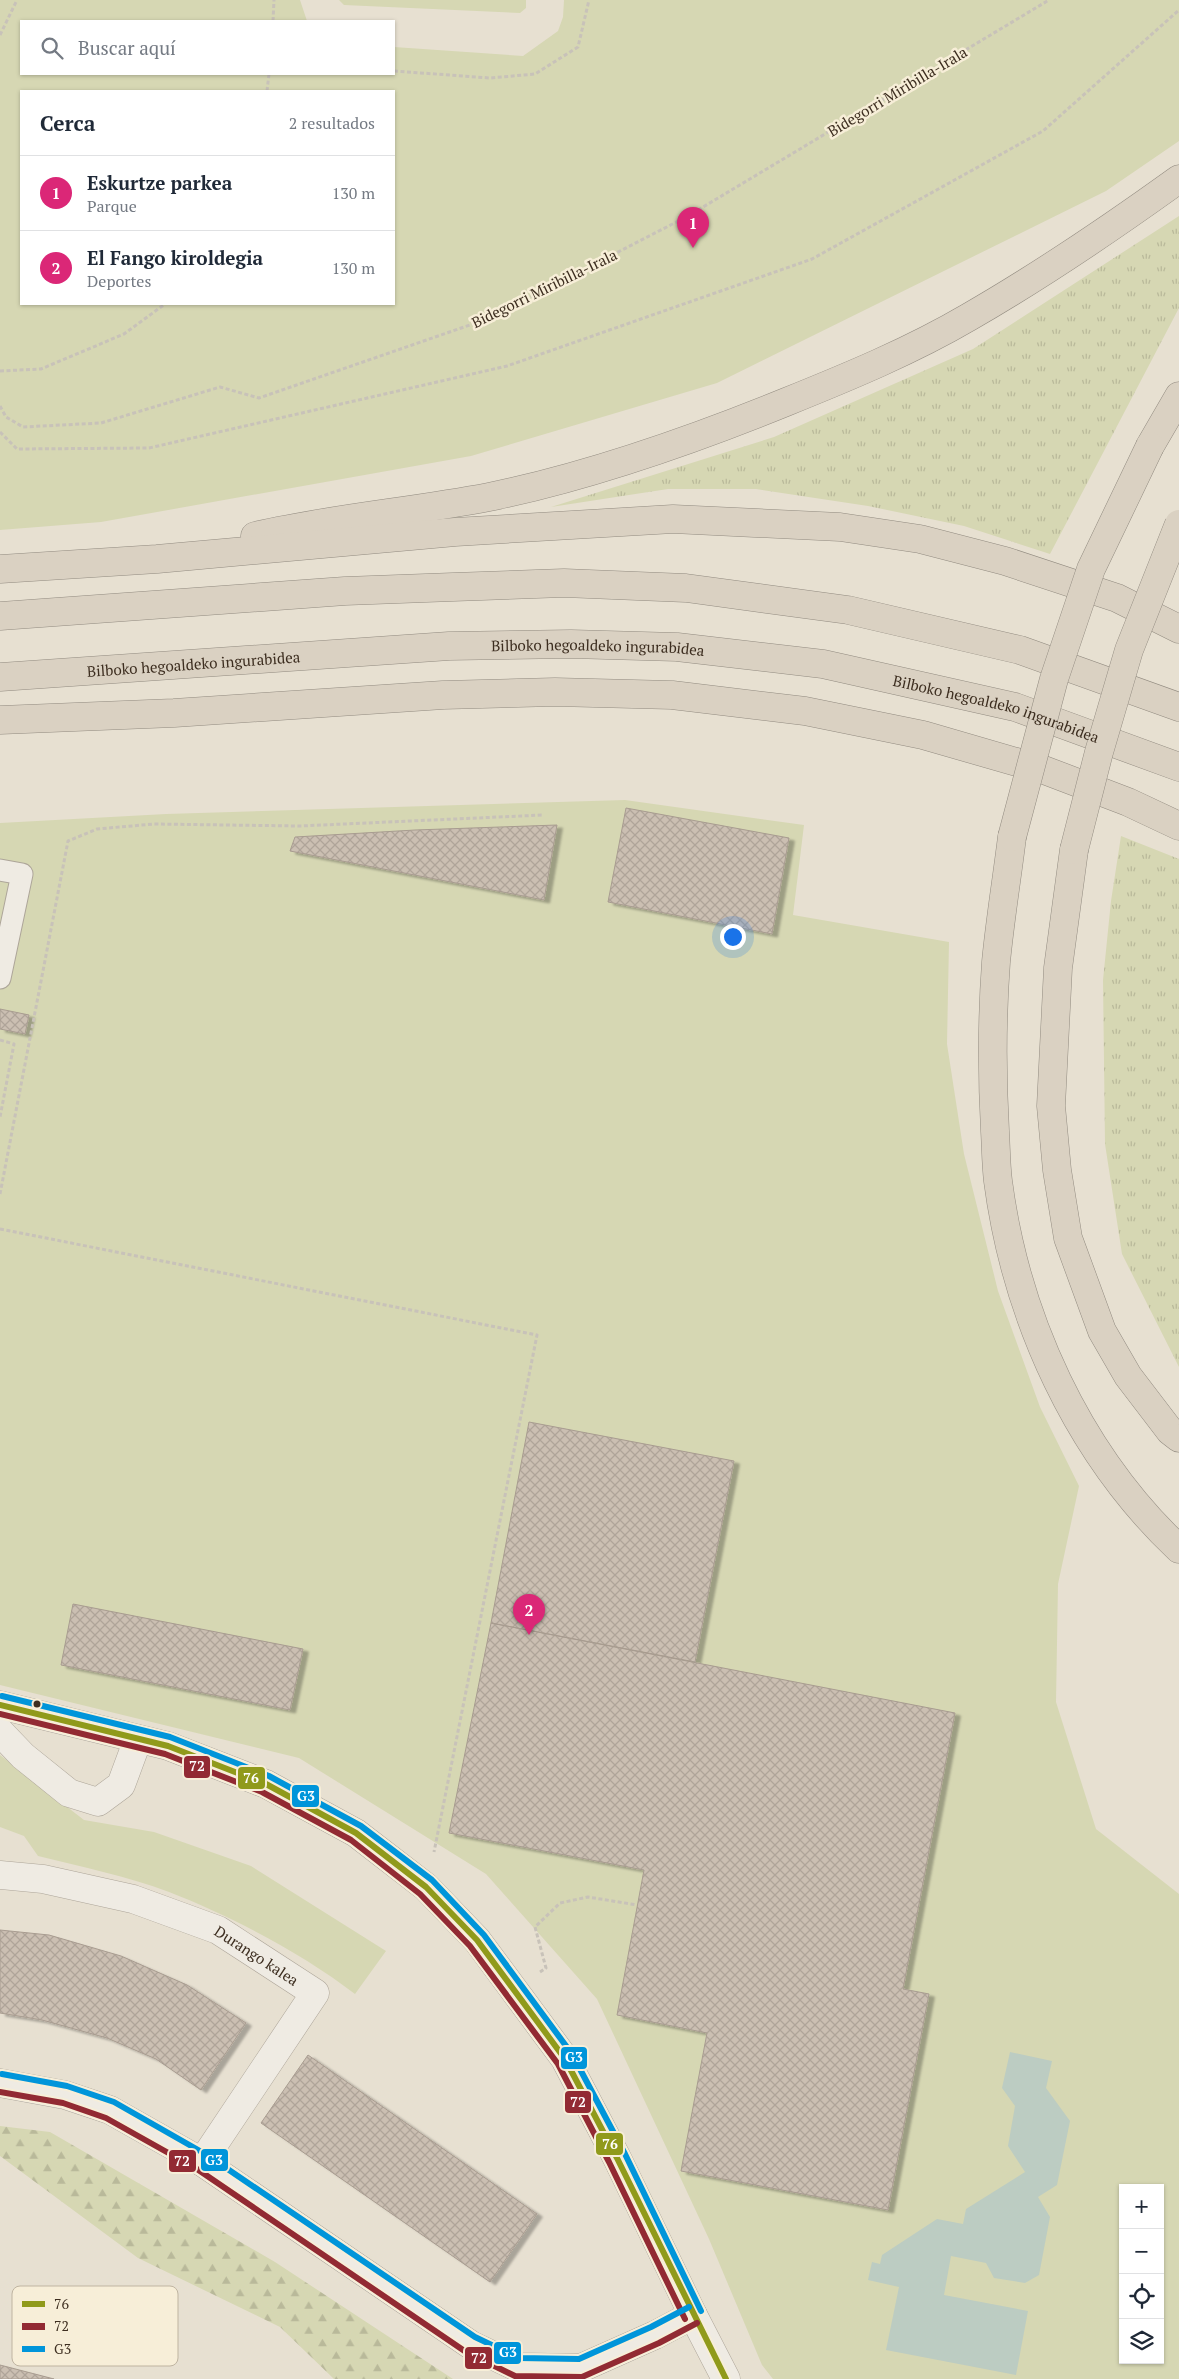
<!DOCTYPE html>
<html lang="es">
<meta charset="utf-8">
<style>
:root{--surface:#fff;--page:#f6f6f7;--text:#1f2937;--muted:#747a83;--line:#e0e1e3;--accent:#db2777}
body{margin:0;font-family:"PT Serif",serif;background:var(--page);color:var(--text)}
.controls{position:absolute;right:15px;bottom:15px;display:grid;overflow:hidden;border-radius:0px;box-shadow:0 1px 4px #0004}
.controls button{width:45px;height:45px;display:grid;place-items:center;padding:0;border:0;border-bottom:1px solid var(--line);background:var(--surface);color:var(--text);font:25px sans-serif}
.you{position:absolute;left:732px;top:936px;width:18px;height:18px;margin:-12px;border:4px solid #fff;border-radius:50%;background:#1a73e8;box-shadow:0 0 0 8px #1a73e833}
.badge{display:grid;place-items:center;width:32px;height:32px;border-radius:50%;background:var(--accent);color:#fff;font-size:16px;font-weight:700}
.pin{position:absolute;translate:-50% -41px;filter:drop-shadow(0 1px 2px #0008)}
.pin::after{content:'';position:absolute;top:26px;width:18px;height:15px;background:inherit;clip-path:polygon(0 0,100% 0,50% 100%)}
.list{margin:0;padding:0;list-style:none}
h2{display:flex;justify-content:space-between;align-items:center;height:65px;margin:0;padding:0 20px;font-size:21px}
h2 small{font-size:16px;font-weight:400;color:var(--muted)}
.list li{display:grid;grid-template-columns:32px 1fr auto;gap:15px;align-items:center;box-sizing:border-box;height:75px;padding:0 20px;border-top:1px solid var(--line)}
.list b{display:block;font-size:19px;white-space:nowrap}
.list p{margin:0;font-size:16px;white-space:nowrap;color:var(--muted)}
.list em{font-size:16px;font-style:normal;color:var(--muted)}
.icon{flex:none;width:28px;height:28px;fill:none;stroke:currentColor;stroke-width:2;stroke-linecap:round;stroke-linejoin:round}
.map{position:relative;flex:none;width:1179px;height:2379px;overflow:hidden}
.search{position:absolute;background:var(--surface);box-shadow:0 1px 4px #0004;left:20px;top:20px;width:375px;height:55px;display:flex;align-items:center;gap:12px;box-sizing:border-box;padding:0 18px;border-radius:0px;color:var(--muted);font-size:19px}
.panel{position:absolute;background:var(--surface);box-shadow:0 1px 4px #0004;left:20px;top:90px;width:375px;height:215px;border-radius:0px}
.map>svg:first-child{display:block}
.grass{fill:url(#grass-tufts)}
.forest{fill:url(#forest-firs)}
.green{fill:#d6d7b3;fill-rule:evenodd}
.water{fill:#bcccc2}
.building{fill:url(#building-cross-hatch);stroke:#a89c90;filter:url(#shadow)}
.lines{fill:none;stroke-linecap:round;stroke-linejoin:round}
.lane-casing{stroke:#ada599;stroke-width:23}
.street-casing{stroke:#ada599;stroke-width:29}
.highway-casing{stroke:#928b80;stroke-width:29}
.path{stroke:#c8c2b9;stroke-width:3;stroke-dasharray:4 2.5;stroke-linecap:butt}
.lane{stroke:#efebe3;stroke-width:21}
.street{stroke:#efebe3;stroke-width:28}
.highway{stroke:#dad1c2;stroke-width:28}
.highway-bridge-casing{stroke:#928b80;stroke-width:29;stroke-linecap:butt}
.highway-bridge{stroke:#dad1c2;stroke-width:28}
.bus-1-casing{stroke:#f7eed8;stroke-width:10}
.bus-2-casing{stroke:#f7eed8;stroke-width:10}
.bus-3-casing{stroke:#f7eed8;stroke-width:10}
.bus-1{stroke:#909a1b;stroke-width:6}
.bus-2{stroke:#922a33;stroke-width:6}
.bus-3{stroke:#0095da;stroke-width:6}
.bus-dot{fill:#3d2e20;stroke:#f7eed8;stroke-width:2}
.labels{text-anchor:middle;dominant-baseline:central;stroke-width:5;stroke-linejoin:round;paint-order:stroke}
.street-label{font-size:15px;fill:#3d2e20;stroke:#f7eed8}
.key{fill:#f7eed8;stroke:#bfb4a1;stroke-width:1}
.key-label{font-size:14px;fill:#3d2e20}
.line-badge{stroke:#f7eed8;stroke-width:2}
.badge-label{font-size:14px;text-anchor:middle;font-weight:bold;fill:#fff}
</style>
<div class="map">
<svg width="1179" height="2379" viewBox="0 0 1179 2379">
<defs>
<pattern id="grass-tufts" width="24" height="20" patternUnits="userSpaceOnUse" patternTransform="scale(1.25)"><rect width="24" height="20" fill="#d6d7b3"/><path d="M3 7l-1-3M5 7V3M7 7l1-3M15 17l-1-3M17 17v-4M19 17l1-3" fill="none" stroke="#b9b99a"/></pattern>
<pattern id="forest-firs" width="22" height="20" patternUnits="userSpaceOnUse" patternTransform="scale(1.25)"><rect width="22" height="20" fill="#d6d7b3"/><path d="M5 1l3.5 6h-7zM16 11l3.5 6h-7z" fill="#b9b99a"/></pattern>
<pattern id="building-cross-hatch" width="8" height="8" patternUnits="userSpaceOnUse" patternTransform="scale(1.25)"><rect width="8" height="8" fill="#cbbfb2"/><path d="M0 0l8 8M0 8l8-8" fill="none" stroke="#afa499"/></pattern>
<filter id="shadow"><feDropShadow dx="5.5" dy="3" stdDeviation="1" flood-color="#0004"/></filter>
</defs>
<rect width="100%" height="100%" fill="#e7e0d1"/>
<path class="grass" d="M1179,216V308L1050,554L964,526L868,506L756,489H668L551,507L774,437L973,349Z
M1121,836L1179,859V1367L1122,1254L1105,1144L1103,980L1111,901Z"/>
<path class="forest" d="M0,2126L50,2132L275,2262L453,2379H334L280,2327L138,2258L0,2156Z"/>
<path class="green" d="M0,0H300L307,21H21V74H394V47L523,56L558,31L563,17L564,0H1179V141L1106,191L717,383L471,456L101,522L0,530ZM21,91H394V304H21Z
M339,0H526V8L520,13L344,5Z
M625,800L804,825L793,915L949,942L947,1044L964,1154L998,1291L1040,1407L1079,1486L1058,1584L1056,1702L1096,1829L1179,1894V2379H773L762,2365L709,2239L597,1999L486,1874L299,1758L0,1685V823L166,814ZM1123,2188H1160V2360H1123Z
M0,1755L84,1820L154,1832L251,1866L386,1951L355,1994C303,1954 231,1916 169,1892C127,1876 82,1867 38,1856L24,1836L0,1827Z"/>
<path class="water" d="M1010,2052L1052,2061L1046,2088L1070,2121L1057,2185L1038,2197L1050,2217L1039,2275L1025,2283L994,2278L986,2263L951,2256L944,2295L1028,2311L1016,2375L886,2350L899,2287L868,2280L872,2262L880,2264L882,2255L937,2219L963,2224L966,2209L1025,2172L1008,2146L1015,2106L1002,2088Z"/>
<path class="building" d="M626,808L789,838L772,934L608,902Z
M557,825L544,900L290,851L295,837L415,830Z
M0,1009L29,1015L25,1034L0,1029Z
M529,1422L734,1461L695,1662L491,1623Z
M73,1604L303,1649L290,1710L61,1665Z
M491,1623L955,1713L903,1989L929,1994L888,2210L681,2171L707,2033L617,2015L644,1870L449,1833Z
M0,1930L49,1935L121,1956L187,1985L246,2023L201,2090L156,2059L107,2038L42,2020L0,2013Z
M308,2055L537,2214L490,2282L261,2123Z
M0,2365L54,2379H0Z"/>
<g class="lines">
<g class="lane-casing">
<path id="lane" d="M0,870L22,874L0,978"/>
</g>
<g class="street-casing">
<g id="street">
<path d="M0,1705L168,1746L266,1784L356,1833L426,1887L477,1940L565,2059L617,2158L693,2315L726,2379"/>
<path d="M0,1732L23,1756L69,1793L98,1802L121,1785L138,1739"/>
<path id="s1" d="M0,1875L43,1879L133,1899L218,1930L315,1993L202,2162"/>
<path d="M0,2083L65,2095L110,2110L202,2162L471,2345L517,2367L581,2368L655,2335L693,2315"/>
</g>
</g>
<g class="highway-casing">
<g id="highway">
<path d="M1150,446L1179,396"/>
<path d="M255,536C332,518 411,512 489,497C591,476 690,441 786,402C848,377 911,351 969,317C1042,275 1111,228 1179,179"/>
<path d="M0,569L157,559L455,532L673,519L840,527L920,539L1005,561L1117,598L1179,629"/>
<path d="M0,616L345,591L453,587L564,583L686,588L848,610L1020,650L1179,707"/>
<path id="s2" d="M0,677L449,646L571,644L677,647L823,664L1015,707L1179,767"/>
<path d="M0,720L174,713L443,695L555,692L672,695L805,711L923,735L1044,770L1128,802L1179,826"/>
<path d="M1012,837C1007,878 1000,920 996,962C992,1016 992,1077 995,1131C996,1148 996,1165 998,1181C1016,1318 1078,1454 1179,1549"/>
<path d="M1074,850L1058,968L1051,1106L1057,1170L1068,1238L1102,1331L1128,1376L1170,1431L1179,1438"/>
</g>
</g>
<path class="path" d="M273,21L274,0
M0,35L17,0
M394,71L490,78L535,74L578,47L589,0
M267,91L269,74
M0,371L41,369L124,334L165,304
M0,406L6,417L23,427L101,423L220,387L259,398L490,318L688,216L1049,0
M0,432L17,449L149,448L507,366L812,259L1043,131L1179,10
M0,1040L14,1044L0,1117
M0,1194L68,841L97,829L154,824L300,826L543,815
M0,1229L537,1335L434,1852
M540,1972L546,1968L535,1927L560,1903L588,1897L637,1905"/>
<use href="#lane" class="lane"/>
<use href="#street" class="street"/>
<use href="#highway" class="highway"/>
<g class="highway-bridge-casing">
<path id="highway-bridge" d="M1012,837L1054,679L1091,569L1150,446
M1074,850L1099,752L1129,650L1179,524"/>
</g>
<use href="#highway-bridge" class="highway-bridge"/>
<g class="bus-1-casing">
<path id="bus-1" d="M0,1705L168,1746L266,1784L356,1833L426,1887L477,1940L565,2059L617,2158L726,2379"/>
</g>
<g class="bus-2-casing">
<path id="bus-2" d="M0,1714L165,1754L262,1792L351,1840L420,1894L470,1946L558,2064L609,2162L685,2319
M0,2092L63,2103L106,2118L197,2169L466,2352L515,2376L582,2377L659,2343L697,2323"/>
</g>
<g class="bus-3-casing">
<path id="bus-3" d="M2,1696L170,1737L269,1776L361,1826L432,1880L484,1935L572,2054L625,2154L701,2311
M2,2074L67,2086L114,2102L207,2155L475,2337L519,2358L579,2359L651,2327L689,2307"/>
</g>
<use href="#bus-1" class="bus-1"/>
<use href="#bus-2" class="bus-2"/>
<use href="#bus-3" class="bus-3"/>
</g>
<circle class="bus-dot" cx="37" cy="1704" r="4.5"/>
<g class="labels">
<g class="street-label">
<text transform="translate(897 91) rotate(-31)">Bidegorri Miribilla-Irala</text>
<text transform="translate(544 288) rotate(-26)">Bidegorri Miribilla-Irala</text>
<text stroke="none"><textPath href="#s2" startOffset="599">Bilboko hegoaldeko ingurabidea</textPath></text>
<text stroke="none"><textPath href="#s2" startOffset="194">Bilboko hegoaldeko ingurabidea</textPath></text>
<text stroke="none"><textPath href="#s2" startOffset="1004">Bilboko hegoaldeko ingurabidea</textPath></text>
<text stroke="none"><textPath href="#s1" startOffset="272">Durango kalea</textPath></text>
</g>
</g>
<rect x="12" y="2286" width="166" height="80" rx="8" class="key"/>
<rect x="22" y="2301" width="23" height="6" fill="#909a1b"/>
<rect x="22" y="2323" width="23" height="7" fill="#922a33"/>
<rect x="22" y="2346" width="23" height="6" fill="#0095da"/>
<g class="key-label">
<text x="54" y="2309">76</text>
<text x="54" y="2331">72</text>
<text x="54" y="2354">G3</text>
</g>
<g class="line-badge">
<rect x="183" y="1755" width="28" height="24" rx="5" fill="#922a33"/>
<rect x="237" y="1766" width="29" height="24" rx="5" fill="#909a1b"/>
<rect x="291" y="1784" width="29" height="24" rx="5" fill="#0095da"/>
<rect x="560" y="2046" width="28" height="24" rx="5" fill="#0095da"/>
<rect x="564" y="2090" width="28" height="24" rx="5" fill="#922a33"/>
<rect x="595" y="2132" width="29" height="24" rx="5" fill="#909a1b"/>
<rect x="200" y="2148" width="29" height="24" rx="5" fill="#0095da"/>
<rect x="168" y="2149" width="29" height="24" rx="5" fill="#922a33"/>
<rect x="493" y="2341" width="29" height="24" rx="5" fill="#0095da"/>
<rect x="464" y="2346" width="29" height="24" rx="5" fill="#922a33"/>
</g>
<g class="badge-label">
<text x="197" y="1771">72</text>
<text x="251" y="1783">76</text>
<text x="306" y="1801">G3</text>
<text x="574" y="2062">G3</text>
<text x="578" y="2107">72</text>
<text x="610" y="2149">76</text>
<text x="214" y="2165">G3</text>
<text x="182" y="2166">72</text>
<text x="508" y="2357">G3</text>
<text x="479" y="2363">72</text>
</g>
</svg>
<div class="controls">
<button>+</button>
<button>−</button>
<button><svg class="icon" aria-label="locate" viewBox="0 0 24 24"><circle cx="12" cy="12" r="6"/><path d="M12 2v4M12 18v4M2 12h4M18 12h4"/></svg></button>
<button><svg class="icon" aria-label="layers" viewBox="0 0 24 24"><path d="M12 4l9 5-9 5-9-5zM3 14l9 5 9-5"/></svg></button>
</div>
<div class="you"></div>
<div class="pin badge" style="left:693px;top:248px">1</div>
<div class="pin badge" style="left:529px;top:1635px">2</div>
<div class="search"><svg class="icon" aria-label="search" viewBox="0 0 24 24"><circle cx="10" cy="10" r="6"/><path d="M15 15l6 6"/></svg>Buscar aquí</div>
<section class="panel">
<h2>Cerca<small>2 resultados</small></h2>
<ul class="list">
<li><span class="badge">1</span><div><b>Eskurtze parkea</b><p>Parque</p></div><em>130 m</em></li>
<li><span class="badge">2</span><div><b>El Fango kiroldegia</b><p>Deportes</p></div><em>130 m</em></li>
</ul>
</section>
</div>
